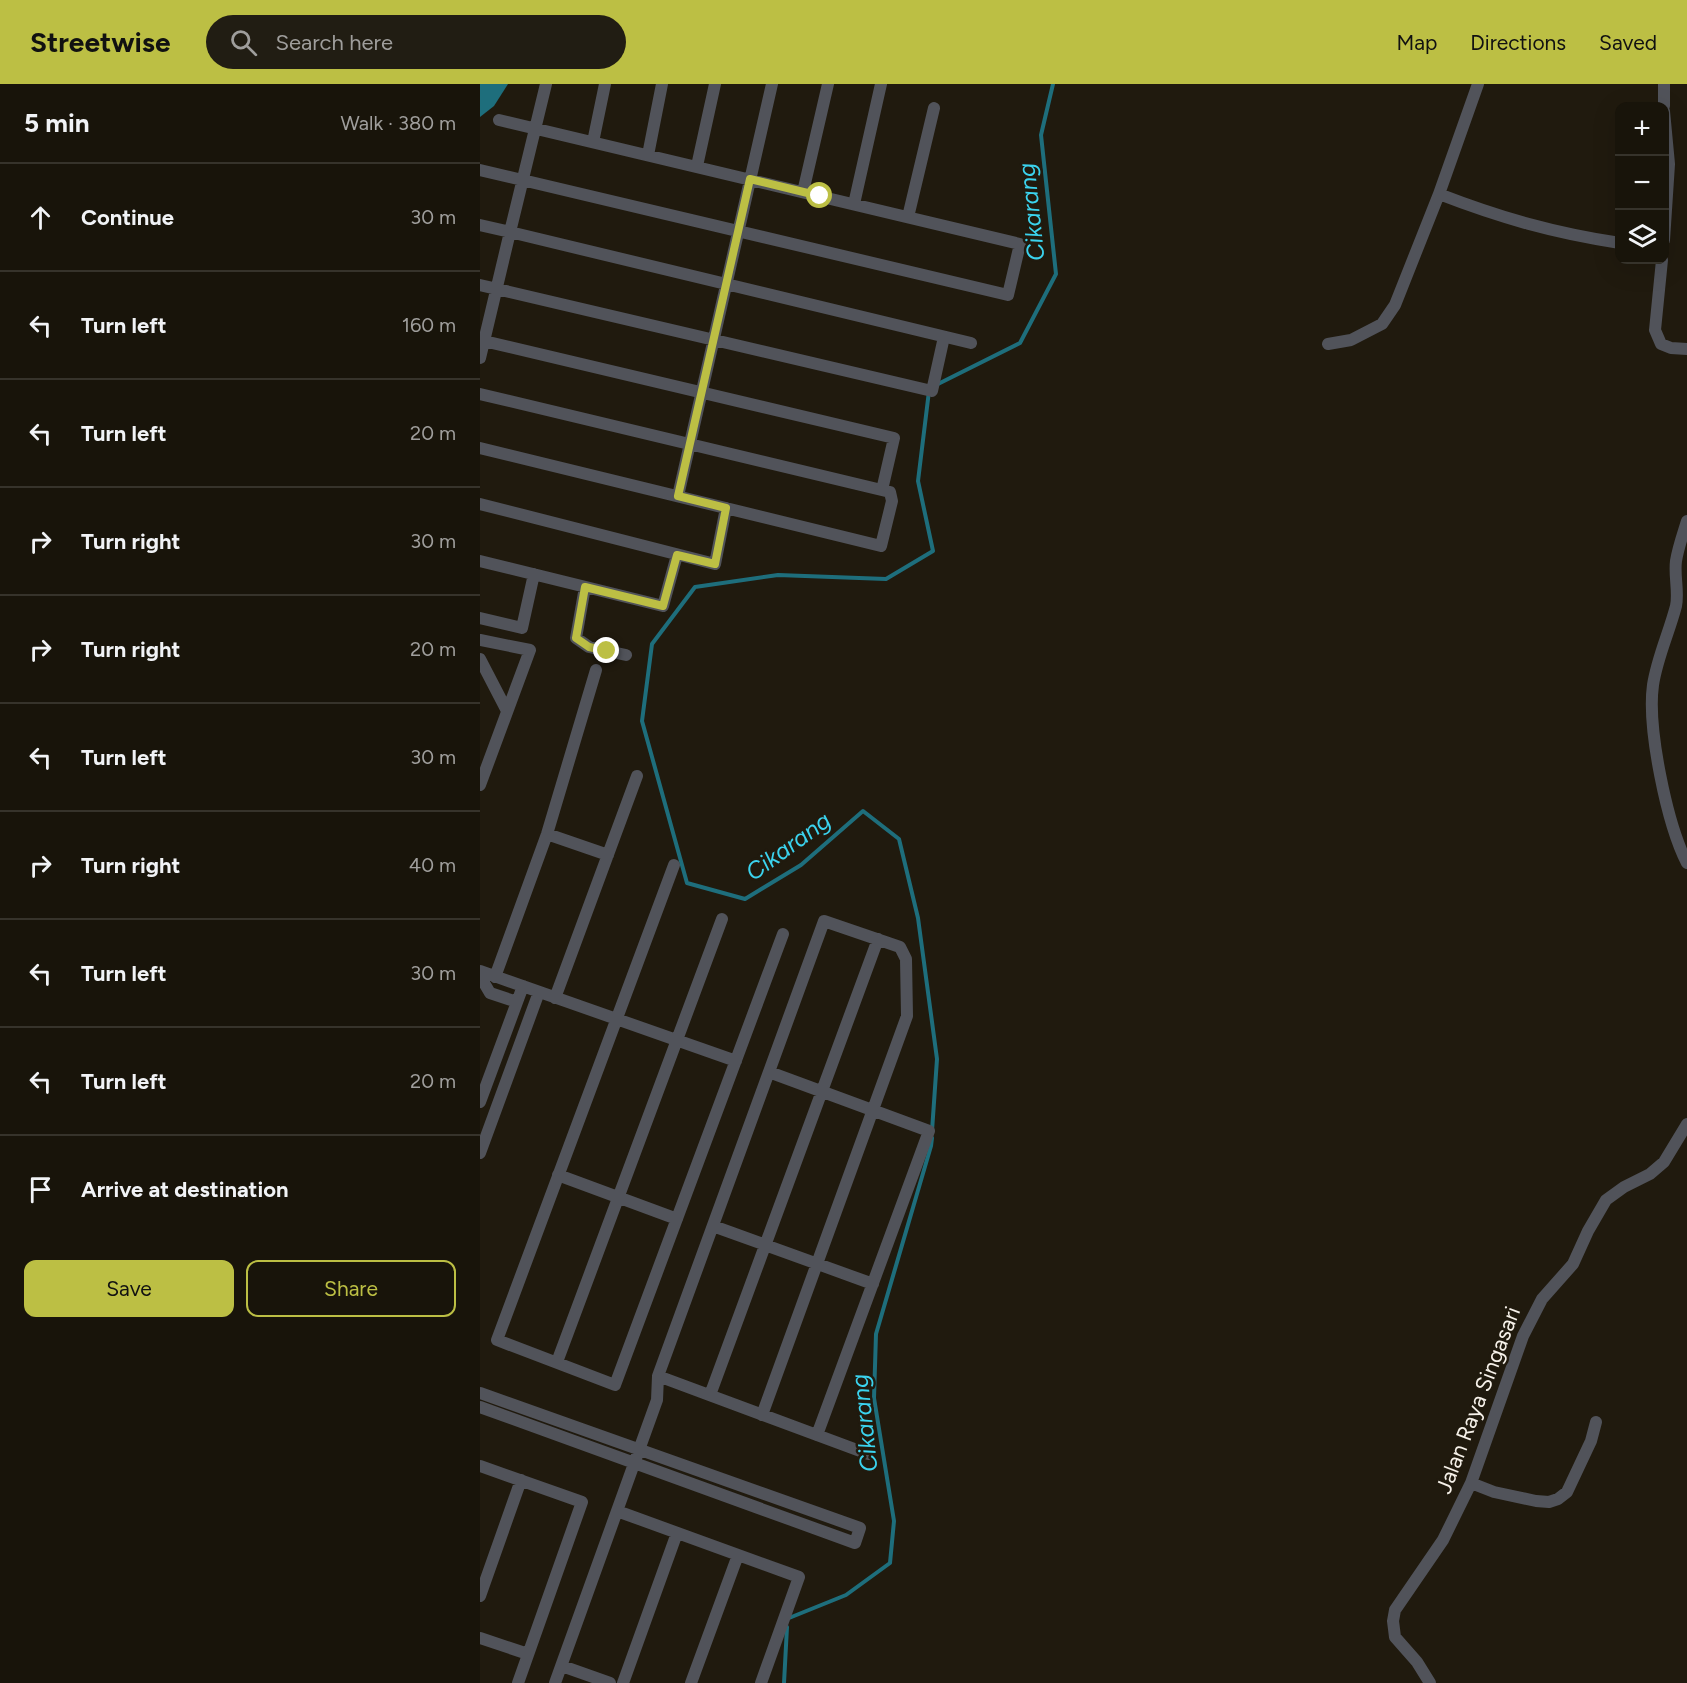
<!DOCTYPE html>
<meta charset="utf-8">
<style>
:root{--surface:#18140a;--page:#211d13;--text:#f1f3f6;--muted:#9f9e9c;--line:#36332b;--accent:#bcbf44}
body{margin:0;font-family:Figtree,sans-serif;background:var(--page);color:var(--text)}
.controls{position:absolute;right:18px;top:18px;display:grid;overflow:hidden;border-radius:12px;box-shadow:0 6px 24px #0002}
.controls button{width:54px;height:54px;display:grid;place-items:center;padding:0;border:0;border-bottom:2px solid var(--line);background:var(--surface);color:var(--text);font:30px sans-serif}
.stop{position:absolute;width:18px;height:18px;margin:-14px;border:4px solid #bcbf44;border-radius:50%;background:#fff}
.stop.end{background:#bcbf44;border-color:#fff;box-shadow:0 2px 6px #0008}
.list{margin:0;padding:0;list-style:none}
h2{display:flex;justify-content:space-between;align-items:center;height:78px;margin:0;padding:0 24px;font-size:26px}
h2 small{font-size:20px;font-weight:400;color:var(--muted)}
.list li{display:grid;grid-template-columns:39px 1fr auto;gap:18px;align-items:center;box-sizing:border-box;height:108px;padding:0 24px;border-top:2px solid var(--line)}
.list b{display:block;font-size:22px;white-space:nowrap}
.list em{font-size:20px;font-style:normal;color:var(--muted)}
.actions{display:flex;gap:12px;padding:18px 24px}
.actions a{flex:1;padding:14px 0;border:2px solid var(--accent);border-radius:12px;text-align:center;font-size:21px;color:var(--accent)}
.actions .main{background:var(--accent);color:#111}
.icon{flex:none;width:33px;height:33px;fill:none;stroke:currentColor;stroke-width:2;stroke-linecap:round;stroke-linejoin:round}
.map{position:relative;flex:none;width:1207px;height:1599px;overflow:hidden}
header{display:flex;align-items:center;gap:36px;box-sizing:border-box;height:84px;padding:0 30px;background:var(--accent);color:#111}
header strong{font-size:28px}
nav{display:flex;gap:33px;margin-inline-start:auto;font-size:21px}
.search{width:420px;height:54px;background:var(--page);display:flex;align-items:center;gap:15px;box-sizing:border-box;padding:0 21px;border-radius:33px;color:var(--muted);font-size:22px}
main{display:flex}
aside{flex:1;background:var(--surface)}
.map>svg:first-child{display:block}
.water{fill:#1e6e7c}
.lines{fill:none;stroke-linecap:round;stroke-linejoin:round}
.stream{stroke:#1e6e7c;stroke-width:4}
.minor{stroke:#51535a;stroke-width:12}
.route{stroke:#bcbf44;stroke-width:8}
.labels{text-anchor:middle;dominant-baseline:central;stroke-width:5;stroke-linejoin:round;paint-order:stroke}
.street-label{font-size:22px;fill:#f6f1e9;stroke:#201a0e}
.water-label{font-size:24px;font-style:italic;fill:#3bd3ee;stroke:#201a0e}
</style>
<header>
<strong>Streetwise</strong>
<div class="search"><svg class="icon" aria-label="search" viewBox="0 0 24 24"><circle cx="10" cy="10" r="6"/><path d="M15 15l6 6"/></svg>Search here</div>
<nav><a>Map</a><a>Directions</a><a>Saved</a></nav>
</header>
<main>
<aside>
<h2>5 min<small>Walk · 380 m</small></h2>
<ul class="list">
<li><svg class="icon" aria-label="ahead" viewBox="0 0 24 24"><path d="M12 20V5M6 11l6-6 6 6"/></svg><div><b>Continue</b></div><em>30 m</em></li>
<li><svg class="icon" aria-label="left" viewBox="0 0 24 24"><path d="M17 20v-9H6M10 6l-5 5 5 5"/></svg><div><b>Turn left</b></div><em>160 m</em></li>
<li><svg class="icon" aria-label="left" viewBox="0 0 24 24"><path d="M17 20v-9H6M10 6l-5 5 5 5"/></svg><div><b>Turn left</b></div><em>20 m</em></li>
<li><svg class="icon" aria-label="right" viewBox="0 0 24 24"><path d="M7 20v-9h11M14 6l5 5-5 5"/></svg><div><b>Turn right</b></div><em>30 m</em></li>
<li><svg class="icon" aria-label="right" viewBox="0 0 24 24"><path d="M7 20v-9h11M14 6l5 5-5 5"/></svg><div><b>Turn right</b></div><em>20 m</em></li>
<li><svg class="icon" aria-label="left" viewBox="0 0 24 24"><path d="M17 20v-9H6M10 6l-5 5 5 5"/></svg><div><b>Turn left</b></div><em>30 m</em></li>
<li><svg class="icon" aria-label="right" viewBox="0 0 24 24"><path d="M7 20v-9h11M14 6l5 5-5 5"/></svg><div><b>Turn right</b></div><em>40 m</em></li>
<li><svg class="icon" aria-label="left" viewBox="0 0 24 24"><path d="M17 20v-9H6M10 6l-5 5 5 5"/></svg><div><b>Turn left</b></div><em>30 m</em></li>
<li><svg class="icon" aria-label="left" viewBox="0 0 24 24"><path d="M17 20v-9H6M10 6l-5 5 5 5"/></svg><div><b>Turn left</b></div><em>20 m</em></li>
<li><svg class="icon" aria-label="arrive" viewBox="0 0 24 24"><path d="M6 21V4h12l-3 4 3 4H6"/></svg><div><b>Arrive at destination</b></div></li>
</ul>
<div class="actions"><a class="main">Save</a><a>Share</a></div>
</aside>
<div class="map">
<svg width="1207" height="1599" viewBox="0 0 1207 1599">
<rect width="100%" height="100%" fill="#201a0e"/>
<path class="water" d="M0,0H28L14,22L0,33Z"/>
<g class="lines">
<path class="stream" d="M456,301L540,259L576,190L561,51L573,0
M449,307L438,397L453,467L406,495L298,491L215,503L172,560L162,637L207,799L265,815L321,781L383,727L419,755L438,834L457,975L452,1047
M309,1534L366,1511L410,1479L414,1437L394,1314L396,1250L451,1062L452,1054
M304,1599L307,1543"/>
<path class="minor" d="M1184,0V22
M1184,27L1189,80L1184,156
M113,58L125,0
M168,71L182,0
M217,82L235,0
M0,86L528,211L540,160L19,36
M323,108L348,0
M959,110C1021,134 1074,149 1140,159
M374,120L401,0
M428,133L454,24
M0,141L30,148L66,0
M1182,176L1175,246L1181,260L1191,264L1207,265
M0,201L452,307L464,253
M0,256L414,354L402,406
M848,260L871,256L902,240L915,221L959,110L998,0
M0,274L30,148L491,259
M0,310L410,408L412,417L401,462L0,364
M198,412L292,0
M0,420L235,480L246,424
M1207,437C1203,450 1198,464 1196,477C1194,492 1199,508 1196,522C1189,549 1177,574 1173,601C1167,644 1187,740 1207,779
M0,477L183,522L197,471
M105,503L96,554L109,563L146,571
M0,534L42,544L54,490
M0,556L50,566L0,701
M0,575L27,627
M67,750L128,771
M194,781L17,1256L135,1301L303,850
M0,887L256,977
M0,892L10,909L37,918
M15,893L67,750L116,586
M75,914L157,692
M289,988L449,1047L337,1351
M0,1018L43,902
M0,1069L59,908
M78,1091L197,1135
M233,1142L393,1200
M77,1278L242,835
M178,1292L388,1370
M0,1309L380,1444L375,1459L0,1323
M230,1311L398,855
M0,1382L102,1418L38,1599
M991,1399L1014,1408L1056,1417L1069,1418L1078,1415L1087,1408L1111,1357L1116,1338
M137,1427L319,1493L281,1599
M0,1512L41,1396
M0,1554L48,1570
M82,1582L130,1599
M75,1599L177,1316L178,1292L344,837L420,863L426,875L427,932L282,1331
M143,1599L197,1449
M211,1599L258,1471
M950,1599L937,1578L915,1553L913,1537L915,1526L963,1456L991,1399L1043,1252L1062,1215L1093,1180L1108,1147L1126,1116L1144,1103L1170,1090L1184,1078L1207,1040"/>
</g>
<g class="lines">
<path class="route" d="M127,567L109,563L96,554L105,503L183,522L197,471L235,480L246,424L198,412L270,95L340,112"/>
</g>
<g class="labels">
<g class="street-label">
<text transform="translate(998 1316) rotate(-69)">Jalan Raya Singasari</text>
</g>
<g class="water-label">
<text transform="translate(551 128) rotate(-96)">Cikarang</text>
<text transform="translate(308 762) rotate(-36)">Cikarang</text>
<text transform="translate(384 1339) rotate(-96)">Cikarang</text>
</g>
</g>
</svg>
<div class="controls">
<button>+</button>
<button>−</button>
<button><svg class="icon" aria-label="layers" viewBox="0 0 24 24"><path d="M12 4l9 5-9 5-9-5zM3 14l9 5 9-5"/></svg></button>
</div>
<div class="stop" style="left:340px;top:112px"></div>
<div class="stop end" style="left:127px;top:567px"></div>
</div>
</main>
